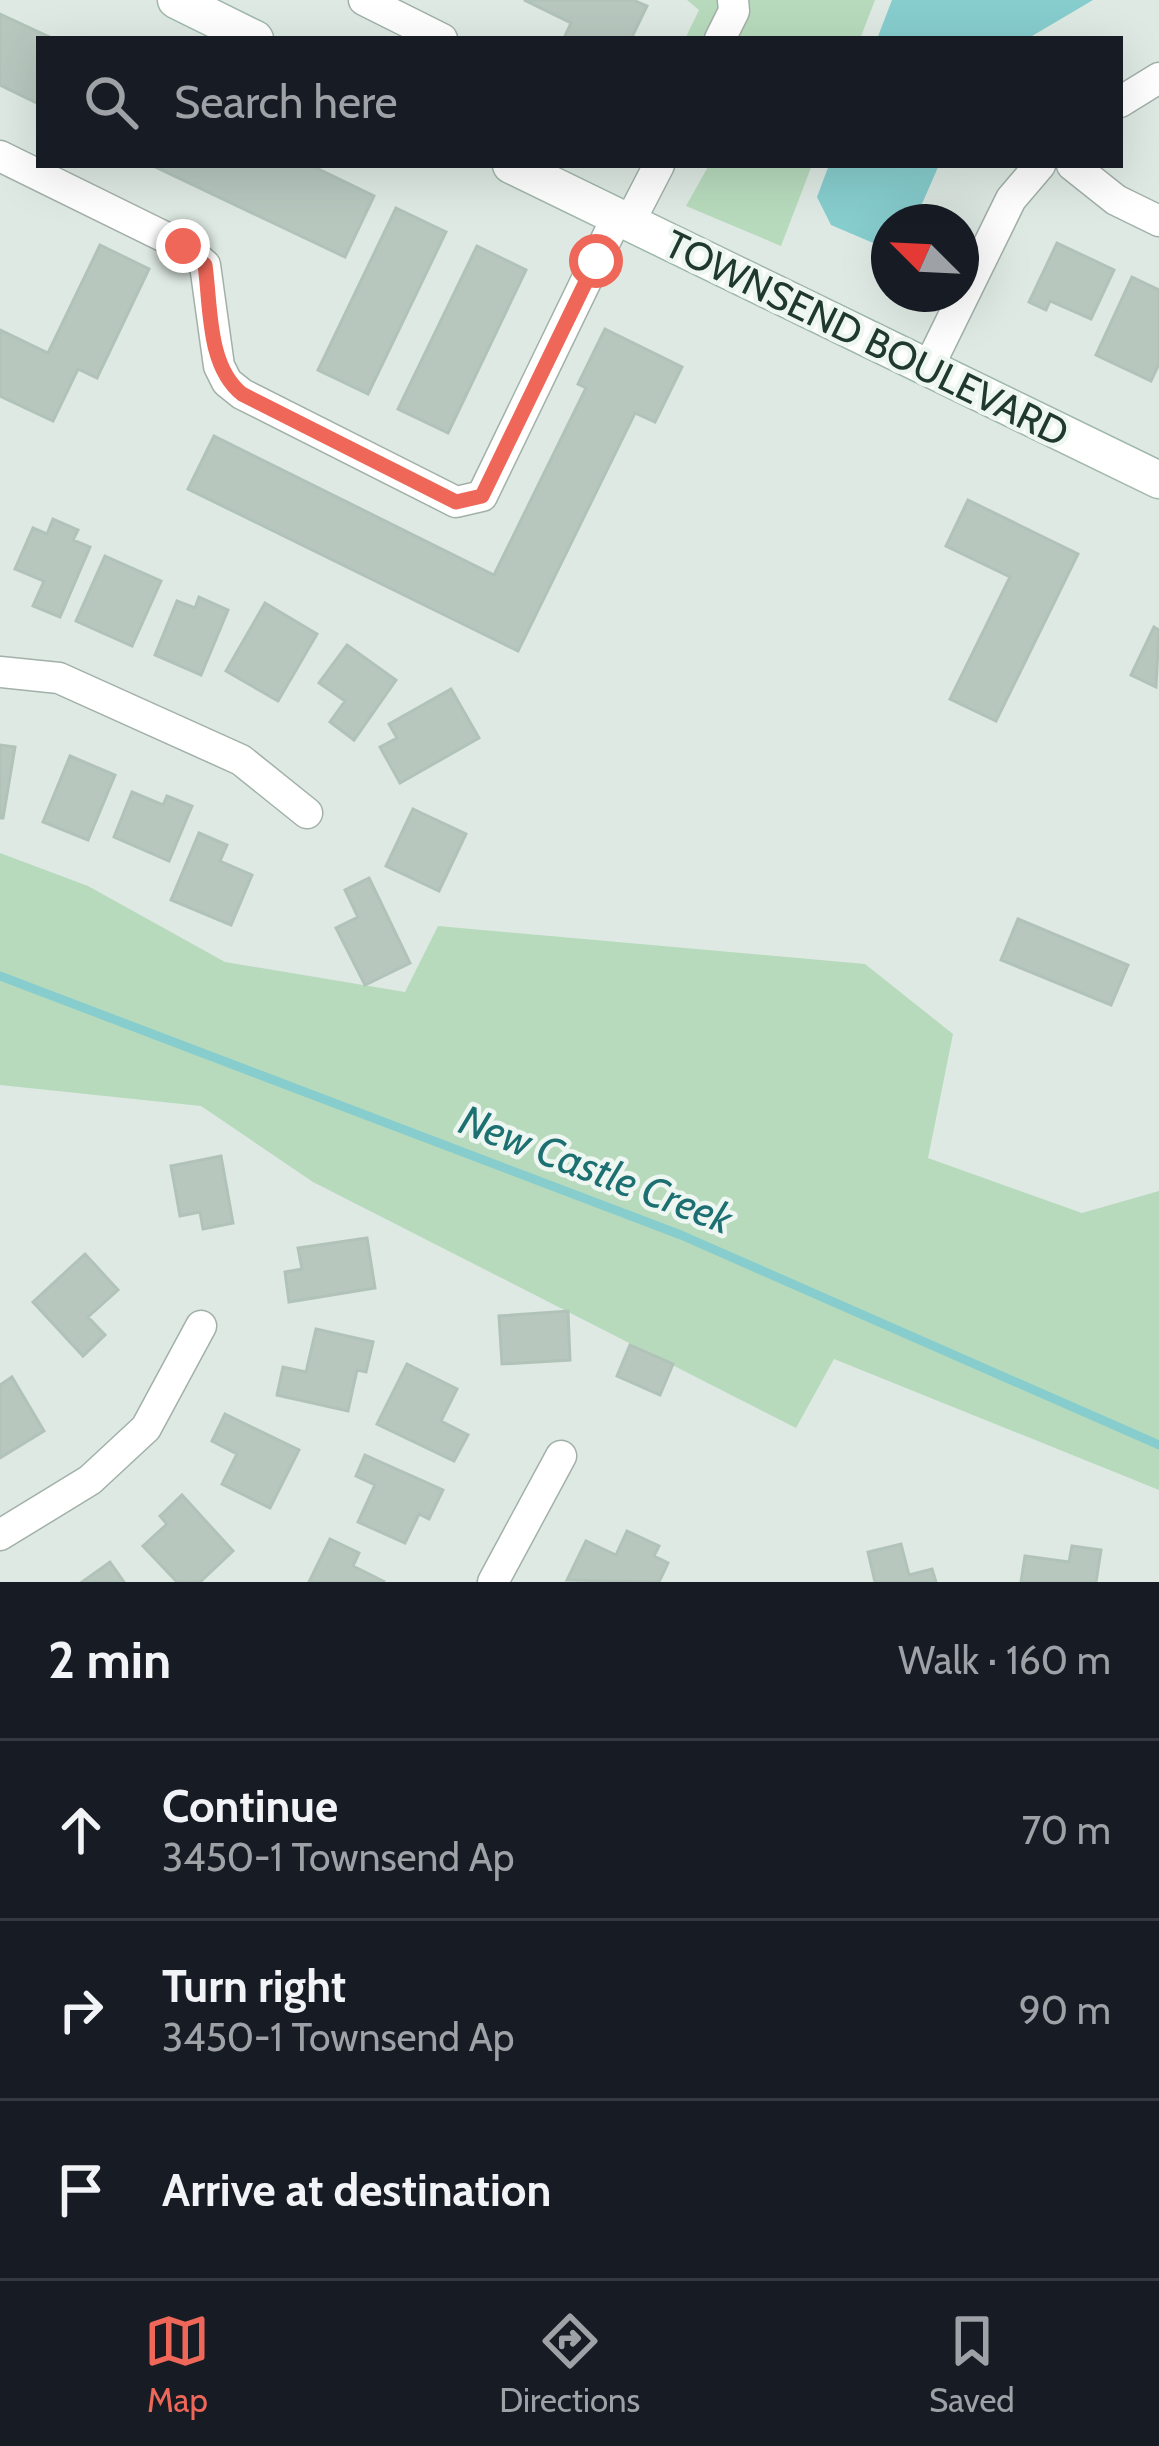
<!DOCTYPE html>
<meta charset="utf-8">
<style>
:root{--surface:#171b24;--page:#242831;--text:#f1f3f6;--muted:#9ea1a6;--line:#363941;--accent:#ee6758}
body{margin:0;font-family:Cabin,sans-serif;background:var(--page);color:var(--text)}
.compass{position:absolute;left:871px;top:204px;width:108px;height:108px;border-radius:50%;background:var(--surface);box-shadow:0 12px 48px #0002;rotate:294deg}
.stop{position:absolute;width:36px;height:36px;margin:-27px;border:9px solid #ee6758;border-radius:50%;background:#fff}
.stop.end{background:#ee6758;border-color:#fff;box-shadow:0 3px 12px #0008}
.list{margin:0;padding:0;list-style:none}
h2{display:flex;justify-content:space-between;align-items:center;height:156px;margin:0;padding:0 48px;font-size:51px}
h2 small{font-size:39px;font-weight:400;color:var(--muted)}
.list li{display:grid;grid-template-columns:78px 1fr auto;gap:36px;align-items:center;box-sizing:border-box;height:180px;padding:0 48px;border-top:3px solid var(--line)}
.list b{display:block;font-size:45px;white-space:nowrap}
.list p{margin:0;font-size:39px;white-space:nowrap;color:var(--muted)}
.list em{font-size:39px;font-style:normal;color:var(--muted)}
.icon{flex:none;width:66px;height:66px;fill:none;stroke:currentColor;stroke-width:2;stroke-linecap:round;stroke-linejoin:round}
.map{position:relative;flex:none;width:1159px;height:1582px;overflow:hidden}
.search{position:absolute;background:var(--surface);box-shadow:0 12px 48px #0002;left:36px;right:36px;top:36px;height:132px;display:flex;align-items:center;gap:30px;box-sizing:border-box;padding:0 42px;border-radius:0px;color:var(--muted);font-size:45px}
.sheet{height:696px;background:var(--surface)}
nav{display:flex;justify-content:space-around;align-items:center;box-sizing:border-box;height:168px;border-top:3px solid var(--line);background:var(--surface);font-size:33px;color:var(--muted)}
nav a{display:grid;justify-items:center;gap:6px}
nav .on{color:var(--accent)}
.map>svg:first-child{display:block}
.green{fill:#b7dabc}
.water{fill:#87cdce}
.lines{fill:none;stroke-linecap:round;stroke-linejoin:round}
.stream{stroke:#87cdce;stroke-width:9}
.building{fill:#b7c7be;stroke:#b1c3b9;stroke-width:3}
.street-casing{stroke:#a1b1a9;stroke-width:33}
.secondary-casing{stroke:#a0b8ac;stroke-width:39}
.street{stroke:#fff;stroke-width:30}
.secondary{stroke:#fff;stroke-width:36}
.route{stroke:#ee6758;stroke-width:15}
.labels{text-anchor:middle;dominant-baseline:central;stroke-width:9;stroke-linejoin:round;paint-order:stroke}
.street-label{font-size:39px;fill:#20392e;stroke:#eef6f1}
.water-label{font-size:42px;font-style:italic;fill:#1d7072;stroke:#eef6f1}
</style>
<div class="map">
<svg width="1159" height="1582" viewBox="0 0 1159 1582">
<rect width="100%" height="100%" fill="#dee9e3"/>
<path class="green" d="M687,0H875L860,39H685L699,10Z
M709,165H812L781,246L686,206Z
M0,853L88,886L225,962L405,992L438,926L865,964L953,1034L928,1158L1082,1213L1159,1191V1490L834,1359L796,1428L313,1182L201,1106L0,1085Z"/>
<path class="water" d="M892,0H1093L1027,39H877Z
M829,165H939L914,222H889V247L885,248L831,225L817,197Z"/>
<g class="lines">
<path class="stream" d="M0,976L681,1235L1159,1445"/>
</g>
<path class="building" d="M524,0H633L647,6L631,39H571L565,36L571,23Z
M0,14L54,39H39V104L0,85Z
M151,165H310L374,196L345,257Z
M396,208L446,232L368,394L318,370Z
M1057,243L1114,270L1091,319L1050,301L1046,310L1029,302Z
M100,245L149,269L97,378L78,369L53,421L0,396V330L48,353Z
M477,246L526,270L448,433L398,409Z
M1132,277L1159,290V364L1151,381L1096,355Z
M605,329L682,367L655,422L635,413L518,651L188,489L214,436L494,575L586,388L578,384Z
M968,500L1078,554L996,721L950,699L1010,577L946,546Z
M53,519L78,530L73,540L90,547L60,617L33,606L44,581L15,569L33,528L47,534Z
M105,556L161,581L132,646L76,621Z
M199,597L228,610L201,675L155,655L177,601L195,608Z
M265,603L317,634L278,701L226,671Z
M1154,627L1159,630L1156,687L1131,675Z
M347,645L396,680L354,740L330,722L345,701L319,683Z
M451,689L479,738L400,783L380,747L397,738L389,724Z
M0,745L15,747L3,818H0Z
M70,756L115,775L88,840L43,822Z
M132,792L163,805L167,796L192,806L169,861L114,837Z
M413,809L466,834L439,891L386,866Z
M199,833L227,845L220,861L252,875L231,925L171,900Z
M369,878L410,963L365,985L336,928L358,917L345,890Z
M1018,919L1128,965L1111,1005L1001,960Z
M221,1156L233,1223L203,1229L200,1212L180,1216L171,1166Z
M367,1238L375,1288L289,1302L285,1272L302,1269L298,1248Z
M85,1254L118,1290L88,1317L105,1335L83,1356L33,1302Z
M568,1311L570,1360L502,1364L499,1316Z
M316,1329L373,1342L366,1372L357,1370L348,1411L277,1395L283,1367L306,1372Z
M630,1345L673,1364L660,1395L617,1376Z
M407,1364L457,1389L441,1421L468,1435L454,1461L377,1424Z
M12,1377L44,1431L0,1458V1385Z
M225,1414L299,1450L270,1508L222,1484L237,1454L212,1441Z
M365,1455L443,1490L429,1519L419,1514L405,1543L358,1522L375,1485L356,1476Z
M182,1495L233,1551L200,1582H177L143,1546L167,1524L160,1516Z
M627,1531L659,1546L654,1556L668,1563L659,1582L567,1580L586,1541L616,1555Z
M330,1539L359,1553L353,1566L385,1582H309Z
M901,1544L909,1575L932,1569L936,1582H875L868,1552Z
M1072,1546L1101,1550L1096,1582H1021L1025,1556L1069,1562Z
M110,1562L124,1582H82Z"/>
<g class="lines">
<g class="street-casing">
<path id="street" d="M364,0L442,39
M720,39L734,11L733,0
M1120,102L1159,78
M0,156L183,246L205,265L219,366L227,382L242,394L456,502L482,496L617,217
M1072,165L1116,200L1159,221
M629,223L659,165
M929,366L1011,199L1040,165
M0,672L59,678L241,760L307,813
M0,1535L90,1480L146,1428L201,1326
M493,1582L561,1456"/>
</g>
<g class="secondary-casing">
<path id="secondary" d="M176,0L255,39
M511,165L1159,480"/>
</g>
<use href="#street" class="street"/>
<use href="#secondary" class="secondary"/>
</g>
<g class="lines">
<path class="route" d="M183,246L205,265C211,307 207,366 242,394L456,502L482,496L596,261"/>
</g>
<g class="labels">
<g class="street-label">
<text transform="translate(867 338) rotate(26)">TOWNSEND BOULEVARD</text>
</g>
<g class="water-label">
<text transform="translate(596 1169) rotate(21)">New Castle Creek</text>
</g>
</g>
</svg>
<svg class="compass" viewBox="-18 -18 36 36"><path d="M0-13l5 13h-10z" fill="#e53935"/><path d="M0 13l5-13h-10z" fill="#9ea1a6"/></svg>
<div class="stop" style="left:596px;top:261px"></div>
<div class="stop end" style="left:183px;top:246px"></div>
<div class="search"><svg class="icon" aria-label="search" viewBox="0 0 24 24"><circle cx="10" cy="10" r="6"/><path d="M15 15l6 6"/></svg>Search here</div>
</div>
<section class="sheet">
<h2>2 min<small>Walk · 160 m</small></h2>
<ul class="list">
<li><svg class="icon" aria-label="ahead" viewBox="0 0 24 24"><path d="M12 20V5M6 11l6-6 6 6"/></svg><div><b>Continue</b><p>3450-1 Townsend Ap</p></div><em>70 m</em></li>
<li><svg class="icon" aria-label="right" viewBox="0 0 24 24"><path d="M7 20v-9h11M14 6l5 5-5 5"/></svg><div><b>Turn right</b><p>3450-1 Townsend Ap</p></div><em>90 m</em></li>
<li><svg class="icon" aria-label="arrive" viewBox="0 0 24 24"><path d="M6 21V4h12l-3 4 3 4H6"/></svg><div><b>Arrive at destination</b></div></li>
</ul>
</section>
<nav>
<a class="on"><svg class="icon" aria-label="map" viewBox="0 0 24 24"><path d="M3 6l6-2 6 2 6-2v14l-6 2-6-2-6 2zM9 4v14M15 6v14"/></svg>Map</a>
<a><svg class="icon" aria-label="directions" viewBox="0 0 24 24"><path d="M12 3l9 9-9 9-9-9zM9 14v-3h6M13 9l2 2-2 2"/></svg>Directions</a>
<a><svg class="icon" aria-label="saved" viewBox="0 0 24 24"><path d="M7 4h10v16l-5-4-5 4z"/></svg>Saved</a>
</nav>
